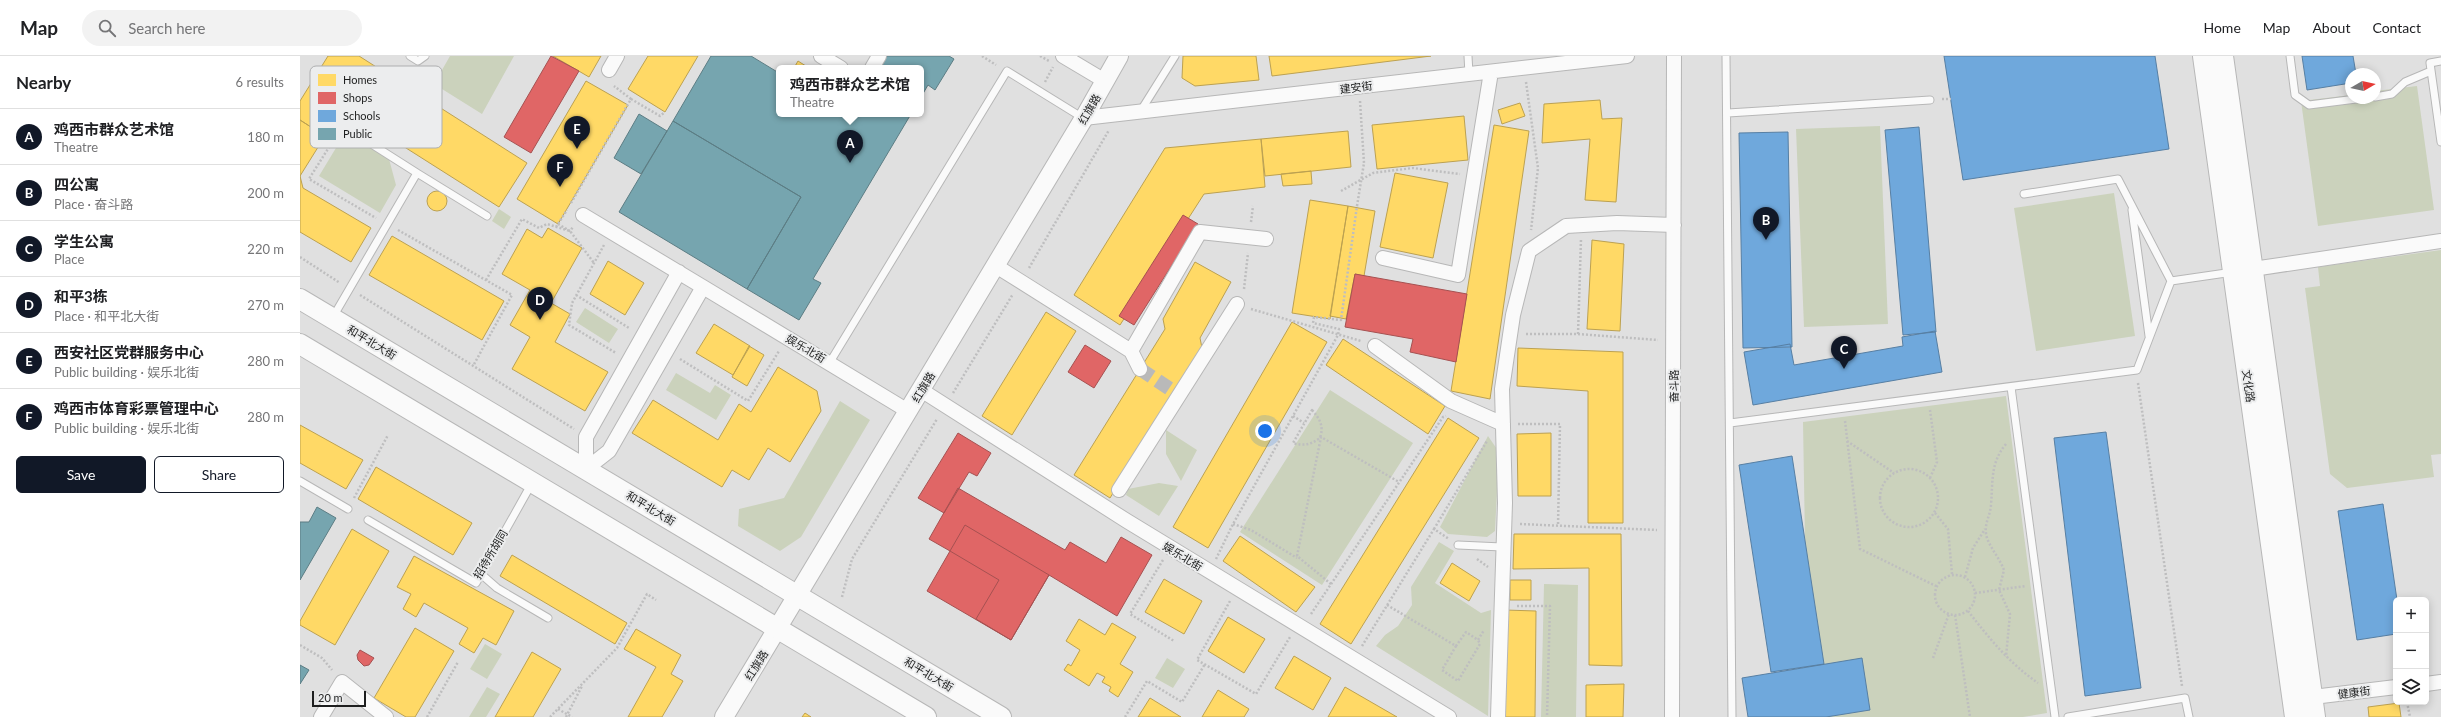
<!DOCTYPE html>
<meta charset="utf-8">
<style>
:root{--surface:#fff;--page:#f2f2f2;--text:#202124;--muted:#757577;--line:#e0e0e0;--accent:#111827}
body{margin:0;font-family:Lato,"Noto Sans SC",sans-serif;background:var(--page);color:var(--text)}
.controls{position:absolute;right:12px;bottom:12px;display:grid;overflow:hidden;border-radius:6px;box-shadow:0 2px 10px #0003}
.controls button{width:36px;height:36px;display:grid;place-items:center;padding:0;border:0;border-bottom:1px solid var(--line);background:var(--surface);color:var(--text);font:20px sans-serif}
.compass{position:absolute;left:2045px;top:12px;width:36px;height:36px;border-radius:50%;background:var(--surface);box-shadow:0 2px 10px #0003;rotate:81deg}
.scale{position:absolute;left:12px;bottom:10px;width:54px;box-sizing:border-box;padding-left:4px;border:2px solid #1e1f1f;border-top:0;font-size:11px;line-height:14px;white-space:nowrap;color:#1e1f1f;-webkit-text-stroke:3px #ecedee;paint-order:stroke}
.you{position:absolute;left:965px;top:375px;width:14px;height:14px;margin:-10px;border:3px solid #fff;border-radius:50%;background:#1a73e8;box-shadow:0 0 0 6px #1a73e833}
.badge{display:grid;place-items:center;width:26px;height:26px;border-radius:50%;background:var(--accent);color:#fff;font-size:13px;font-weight:700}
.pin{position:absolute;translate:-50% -33px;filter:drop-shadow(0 1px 2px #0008)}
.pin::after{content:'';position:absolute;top:21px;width:14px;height:12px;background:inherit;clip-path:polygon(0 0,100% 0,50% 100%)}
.popup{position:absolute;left:476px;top:9px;width:148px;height:52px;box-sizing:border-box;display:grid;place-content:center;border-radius:6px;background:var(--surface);filter:drop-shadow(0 1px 3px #0005);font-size:13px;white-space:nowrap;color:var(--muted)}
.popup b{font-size:15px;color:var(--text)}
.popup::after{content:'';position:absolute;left:50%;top:100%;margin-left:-8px;border:8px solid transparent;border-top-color:var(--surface)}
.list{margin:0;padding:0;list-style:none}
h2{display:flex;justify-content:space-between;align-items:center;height:52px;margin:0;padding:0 16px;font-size:17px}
h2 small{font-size:13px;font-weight:400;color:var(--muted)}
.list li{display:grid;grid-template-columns:26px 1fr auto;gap:12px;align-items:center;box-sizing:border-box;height:56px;padding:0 16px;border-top:1px solid var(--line)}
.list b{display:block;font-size:15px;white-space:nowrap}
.list p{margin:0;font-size:13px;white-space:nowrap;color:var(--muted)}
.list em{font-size:13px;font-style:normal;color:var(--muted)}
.actions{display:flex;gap:8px;padding:12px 16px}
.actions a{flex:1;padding:9px 0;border:1px solid var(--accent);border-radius:6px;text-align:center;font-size:14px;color:var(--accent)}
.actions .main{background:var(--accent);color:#fff}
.icon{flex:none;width:22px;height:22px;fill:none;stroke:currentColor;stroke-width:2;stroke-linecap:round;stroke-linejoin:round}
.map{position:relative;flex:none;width:2141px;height:661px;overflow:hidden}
header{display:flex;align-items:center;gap:24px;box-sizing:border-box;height:56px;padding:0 20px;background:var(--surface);border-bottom:1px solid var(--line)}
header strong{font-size:19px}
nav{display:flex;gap:22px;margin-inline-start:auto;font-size:14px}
.search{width:280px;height:36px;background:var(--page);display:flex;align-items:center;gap:10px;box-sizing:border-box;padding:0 14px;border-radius:22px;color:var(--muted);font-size:15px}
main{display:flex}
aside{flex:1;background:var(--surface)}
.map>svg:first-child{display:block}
.green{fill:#cbd2bc}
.homes{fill:#ffd966;stroke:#bca151}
.shops{fill:#e06666;stroke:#a65151}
.schools{fill:#6fa8dc;stroke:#577fa3}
.public{fill:#76a5af;stroke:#5c7d84}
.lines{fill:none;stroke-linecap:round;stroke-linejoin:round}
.minor-tunnel{stroke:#b9b9b9;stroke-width:14;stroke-dasharray:14 7;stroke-linecap:butt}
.service-casing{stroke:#b7b7b7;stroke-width:9}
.minor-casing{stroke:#b7b7b7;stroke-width:16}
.tertiary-casing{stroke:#b7b7b7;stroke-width:20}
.secondary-casing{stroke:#b7b7b7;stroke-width:22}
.path{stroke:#bebebf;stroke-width:2.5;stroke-dasharray:2 2;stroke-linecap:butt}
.service{stroke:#fafafa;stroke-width:7}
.minor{stroke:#fafafa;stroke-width:14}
.tertiary{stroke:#fafafa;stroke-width:18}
.secondary{stroke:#fafafa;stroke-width:20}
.path-bridge{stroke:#bebebf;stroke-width:2.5;stroke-dasharray:2 2;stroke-linecap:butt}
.labels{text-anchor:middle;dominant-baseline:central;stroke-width:4;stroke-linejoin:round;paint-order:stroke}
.street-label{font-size:11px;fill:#1e1f1f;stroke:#ecedee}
.key{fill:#ecedee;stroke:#aeafb0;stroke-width:1}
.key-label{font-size:11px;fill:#1e1f1f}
</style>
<header>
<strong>Map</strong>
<div class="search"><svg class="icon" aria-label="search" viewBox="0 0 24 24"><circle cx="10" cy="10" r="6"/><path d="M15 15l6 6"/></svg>Search here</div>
<nav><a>Home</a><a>Map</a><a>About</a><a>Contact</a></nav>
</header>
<main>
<aside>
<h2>Nearby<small>6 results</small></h2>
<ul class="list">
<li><span class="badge">A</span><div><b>鸡西市群众艺术馆</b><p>Theatre</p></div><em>180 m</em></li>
<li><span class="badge">B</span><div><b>四公寓</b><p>Place · 奋斗路</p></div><em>200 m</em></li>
<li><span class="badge">C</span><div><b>学生公寓</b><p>Place</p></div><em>220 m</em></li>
<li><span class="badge">D</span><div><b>和平3栋</b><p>Place · 和平北大街</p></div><em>270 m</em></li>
<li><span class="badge">E</span><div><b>西安社区党群服务中心</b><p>Public building · 娱乐北街</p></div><em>280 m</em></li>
<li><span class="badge">F</span><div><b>鸡西市体育彩票管理中心</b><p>Public building · 娱乐北街</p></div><em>280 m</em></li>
</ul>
<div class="actions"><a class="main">Save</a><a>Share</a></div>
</aside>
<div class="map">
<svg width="2141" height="661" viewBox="0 0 2141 661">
<rect width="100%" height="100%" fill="#e0e0e0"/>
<path class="green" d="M150,0H214L182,58L134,28Z
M2117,30L2134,154L2018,170L2001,45L2051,39V42H2075V35Z
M1580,70L1588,268L1504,271L1496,73Z
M45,77L89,103L96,129L80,157L19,120Z
M1814,137L1835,280L1736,295L1714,152Z
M199,153L211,161L204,173L192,165Z
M2141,194V398L2131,399L2134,421L2047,432L2030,418L2005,232L2020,230L2018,211Z
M285,252L318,273L309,287L276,266Z
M376,317L410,337L415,329L431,339L416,364L366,334Z
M1030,334L1113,387L1022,529L940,476Z
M1706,340L1747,657L1723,661H1508L1503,366Z
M540,345L570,364L501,481L480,495L438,470L439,453L484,442Z
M866,374L897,394L881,425L866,398Z
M1188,380L1199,396L1195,475L1187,481L1148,478L1140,471Z
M859,427L878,430L859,460L826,439L828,433Z
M1139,486L1154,495L1135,527L1181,557L1191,554L1188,660L1076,590L1085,579L1098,570L1112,549L1111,531Z
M1244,528L1278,529L1276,661H1241Z
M185,588L202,598L187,623L170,613Z
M867,602L885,613L873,632L855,622Z
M187,631L200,638L186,661H169Z"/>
<path class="homes" d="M28,0H59L227,107L199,151L43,52L25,80L0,64V45Z
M253,0H301L289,21Z
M348,0H398L365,56L328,33Z
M883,0H956L959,24L895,30L882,22Z
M969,0H1131L972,20Z
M498,5L509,12H494Z
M286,25L328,49L258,168L217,143Z
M1300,44L1302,63L1322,62L1316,146L1285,144L1290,83L1242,87L1244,48Z
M1220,47L1225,60L1202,68L1198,54Z
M1164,60L1168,104L1077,113L1072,69Z
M0,64L25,80L0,120Z
M1194,69L1229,75L1190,343L1151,335Z
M1048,75L1051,111L965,120L961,83Z
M961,83L965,131L904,138L820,269L774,239L865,92Z
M1011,115L1012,128L983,130L981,118Z
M1095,117L1148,127L1133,202L1080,191Z
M0,120L3,132L71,172L51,206L0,176Z
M127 145a10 10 0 1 1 20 0a10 10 0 1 1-20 0Z
M1010,144L1048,150L1030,263L992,257Z
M1048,150L1075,155L1064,220L1055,218L1046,263L1030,260Z
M248,172L282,192L251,247L270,258L255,286L308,316L285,355L212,313L230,281L210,269L230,234L202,218L227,173L242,182Z
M92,180L204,245L182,284L69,219Z
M1292,184L1324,188L1320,275L1287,273Z
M308,205L344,227L325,259L290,238Z
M895,206L931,226L900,282L902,292L810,442L774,419L865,273L863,263Z
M746,256L776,275L712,379L682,360Z
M992,266L1027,286L908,492L873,471Z
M414,268L450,290L433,319L396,297Z
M1043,283L1145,350L1128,378L1026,309Z
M449,290L464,299L447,330L432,321Z
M1218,292L1323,296V467H1288V335L1217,330Z
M478,311L517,335L521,355L490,406L468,392L449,424L432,414L422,431L332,377L353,344L418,384L439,348L451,356Z
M1148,362L1179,382L1051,588L1020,568Z
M0,369L63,404L46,433L0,407Z
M1251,377V440H1218L1217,378Z
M76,411L172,467L153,499L58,443Z
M52,473L89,495L35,589L0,569V565Z
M1214,478H1321L1322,610L1289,609V512L1213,513Z
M940,480L1015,531L996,556L923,505Z
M212,499L327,567L315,588L200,520Z
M114,500L214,555L196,589L183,582L174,597L159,588L168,572L124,547L116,561L103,553L111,538L97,531Z
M1152,507L1180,525L1169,545L1140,527Z
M864,523L902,545L884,578L845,556Z
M1210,524H1231V544H1210Z
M1205,554L1236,555L1235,661H1204Z
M928,561L965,583L944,617L908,595Z
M779,563L805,579L812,567L836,581L820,608L833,616L818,641L809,635L811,631L802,626L805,621L797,617L789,630L764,614L768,608L771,610L780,594L766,585Z
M115,572L154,595L115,661H106L74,642Z
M336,573L381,599L371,618L383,625L362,661H328L356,611L324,593Z
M232,596L261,613L233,661H195Z
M994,600L1031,622L1013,654L975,632Z
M1324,628L1323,661H1286V629Z
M1045,631L1097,661H1028Z
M918,634L949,653L944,661H902Z
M850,642L881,661H838Z
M2099,647L2101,661H2069L2068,651Z
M505,657L511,661H502Z"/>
<path class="shops" d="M251,0L279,15L231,97L204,81Z
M883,159L898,168L834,269L819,260Z
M1055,218L1167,238L1156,306L1110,296L1113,283L1045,271Z
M785,289L811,305L794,332L768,316Z
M658,377L691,397L677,420L669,416L644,457L618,442Z
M658,432L765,494L770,486L806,507L821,481L852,499L817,560L749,519L711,584L627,535L650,495L629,483Z
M665,469L749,519L711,584L676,563L699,524L650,495Z
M60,594L74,602L69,609L64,610L58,604L57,599Z"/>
<path class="schools" d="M1644,0H1855L1869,93L1663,124Z
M2002,0H2053L2056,18H2051V27L2007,34Z
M1619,71L1636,276L1603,279L1585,74Z
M1488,76L1492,291L1443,292L1439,77Z
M1635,275L1642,316L1453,349L1444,296L1490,288L1494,309L1603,290L1602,281Z
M1806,376L1841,632L1785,640L1754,382Z
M1492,400L1524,608L1471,616L1439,409Z
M2083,448L2097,544L2096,578L2057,584L2038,455Z
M1562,602L1570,654L1526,661H1448L1442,622Z"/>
<path class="public" d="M411,0H451L479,17V58H611L513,223L521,227L499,264L447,233L501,141L373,65Z
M585,0H649L654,3L635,34L628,29L621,41V12H578Z
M339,58L367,75L341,118L314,102Z
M373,65L501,141L447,233L319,156Z
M17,451L36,462L0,524V466H9Z
M0,609L9,614L0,628Z"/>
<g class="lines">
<path class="minor-tunnel" d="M840,313L879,339"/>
<g class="service-casing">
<path id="service" d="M110,0L118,5L125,0
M1168,0L1169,18
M1426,0L1432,661
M1990,0L1995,39L2009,49L2064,42
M2141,5L2130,7L2141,86
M2075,41L2092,38L2105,26L2131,15
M840,56L875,0
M1428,57L1630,44
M117,117L187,160
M1724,138L1818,123L1871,225
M1832,154L1849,280
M33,261L117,117L40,68
M530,306L707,15L783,62
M1711,331L1755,661
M1430,367L1837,314L1871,225L1933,216
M0,425L48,453
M68,464L176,527L232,427
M1158,489L1202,491
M181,518L197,532L248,562
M1768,661L1885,642L1889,661"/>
</g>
<g class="minor-casing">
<path id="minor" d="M521,0L541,12
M763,0L805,25
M572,12L579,0
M309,14L317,0
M784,62L1327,0
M283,159L403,231
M1083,202L1158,219L1191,16
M696,210L831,295L900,176L966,183
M1953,213L2141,185
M379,216L286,381V413L309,395L403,231L608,355
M1075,290L1151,345L1203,368
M831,295L840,313
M621,334L827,465L1149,661
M819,434L937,248
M2126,628L2141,626
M2013,641L2096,631
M21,661L42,626L86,661
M1198,661L1205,447L1202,333L1213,259L1229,195L1266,170L1317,167L1374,169
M1372,661L1374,0"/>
</g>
<g class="tertiary-casing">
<path id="tertiary" d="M424,661L784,62L819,0"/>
</g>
<g class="secondary-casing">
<path id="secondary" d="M1903,0L1995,661
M1923,0L2015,661
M0,243L701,661
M0,288L626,661"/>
</g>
<path class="path" d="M682,0L696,9
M740,0L749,5
M745,26L753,11
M1226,26L1238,112L1231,174
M331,43L360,60L365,56
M1642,43H1651
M1060,45L1064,107
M36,80L9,123L76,162
M1041,135L1073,117L1113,112L1160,118
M271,147L331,43L314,30
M951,166L953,150
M258,168L270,175L273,171
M256,171L267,154
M98,174L212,239L173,310
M304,189L272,247L269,269L316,297
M0,201L40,227
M729,212L809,74
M186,224L222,163L239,172L247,168L270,175L294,207
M944,233L948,197
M60,239L274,373
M276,239L329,272
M951,253L1061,285
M1226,278H1278L1281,183
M1278,278L1358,284
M380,303L448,345L479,295
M1838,327L1882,630
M653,337L713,238
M1012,354C1020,363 1024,370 1020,382C1010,389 1004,390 993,387Z
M993,360L1004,367
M1545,365L1560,493L1636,530
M1218,368H1260L1258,470
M1547,385L1594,417
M1706,388C1690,407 1693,426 1691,449C1690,461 1683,469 1687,482C1691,493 1700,503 1704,514L1699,534L1710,558L1706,601
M1580 442a29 29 0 1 1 58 0a29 29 0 1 1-58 0Z
M1630,422L1637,406L1630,354
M54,442L88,379
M1635,457L1648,473L1652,518
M933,468L951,474L997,502
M1220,468L1357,474
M1134,473L1187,385
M916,503L933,468L1038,279L1039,273L1013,267L1014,261L1041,264L1057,150
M1177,503L1188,511
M863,504L830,558L874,585
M1635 539a20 20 0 1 1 40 0a20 20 0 1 1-40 0Z
M1665,521L1673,492L1685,473
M1031,528L997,500L1021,381L1099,426
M1675,537L1726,530
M542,541L552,503L637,363
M930,545L897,604L956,638L990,581
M1087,549L1156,590L1166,576L1178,584L1184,574
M1217,550H1250L1247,661
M1668,555C1689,582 1709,607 1738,627
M1011,558L1143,361L1146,360
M1655,559L1670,661
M0,589L22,602L32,614
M1062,590L1134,473L1149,483
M1156,590L1142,614L1158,625L1180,588L1178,584
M1633,602L1649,558
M2107,646L2110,661
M258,653L272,661
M127,661L158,606
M250,661L317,592L347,538L356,544
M266,661L282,630
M825,661L847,625L882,646L905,608"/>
<use href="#service" class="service"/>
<use href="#minor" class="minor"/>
<use href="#tertiary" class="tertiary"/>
<use href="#secondary" class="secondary"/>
<path class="path-bridge" d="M1057,150L1064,107"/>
</g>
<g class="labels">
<g class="street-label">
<text transform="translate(1056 31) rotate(-7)">建安街</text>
<text transform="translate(789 53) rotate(-60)">红旗路</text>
<text transform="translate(72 286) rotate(31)">和平北大街</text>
<text transform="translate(506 292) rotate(30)">娱乐北街</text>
<text transform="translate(1373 330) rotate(-90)">奋斗路</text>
<text transform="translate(1949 330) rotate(82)">文化路</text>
<text transform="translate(623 331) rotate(-59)">红旗路</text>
<text transform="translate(351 452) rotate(31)">和平北大街</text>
<text transform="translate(190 498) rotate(-59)">招待所胡同</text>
<text transform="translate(883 500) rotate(31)">娱乐北街</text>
<text transform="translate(456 609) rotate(-58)">红旗路</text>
<text transform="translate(629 618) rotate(31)">和平北大街</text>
<text transform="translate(2054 636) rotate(-7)">健康街</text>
</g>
</g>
<rect x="10" y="10" width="132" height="82" rx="6" class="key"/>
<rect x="18" y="18" width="18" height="12" fill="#ffd966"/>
<rect x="18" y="36" width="18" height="12" fill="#e06666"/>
<rect x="18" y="54" width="18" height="12" fill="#6fa8dc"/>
<rect x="18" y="72" width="18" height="12" fill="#76a5af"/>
<g class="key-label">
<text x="43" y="28">Homes</text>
<text x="43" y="46">Shops</text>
<text x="43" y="64">Schools</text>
<text x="43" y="82">Public</text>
</g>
</svg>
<div class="controls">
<button>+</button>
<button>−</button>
<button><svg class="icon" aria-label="layers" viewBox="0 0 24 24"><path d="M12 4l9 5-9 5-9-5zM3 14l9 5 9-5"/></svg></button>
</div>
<svg class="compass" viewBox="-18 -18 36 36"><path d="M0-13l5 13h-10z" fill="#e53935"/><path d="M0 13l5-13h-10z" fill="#757577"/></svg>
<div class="scale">20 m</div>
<div class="you"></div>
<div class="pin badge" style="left:550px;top:107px">A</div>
<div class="popup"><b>鸡西市群众艺术馆</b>Theatre</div>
<div class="pin badge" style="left:1466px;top:184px">B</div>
<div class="pin badge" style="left:1544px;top:313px">C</div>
<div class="pin badge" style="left:240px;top:264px">D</div>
<div class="pin badge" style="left:277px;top:93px">E</div>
<div class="pin badge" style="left:260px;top:131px">F</div>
</div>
</main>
